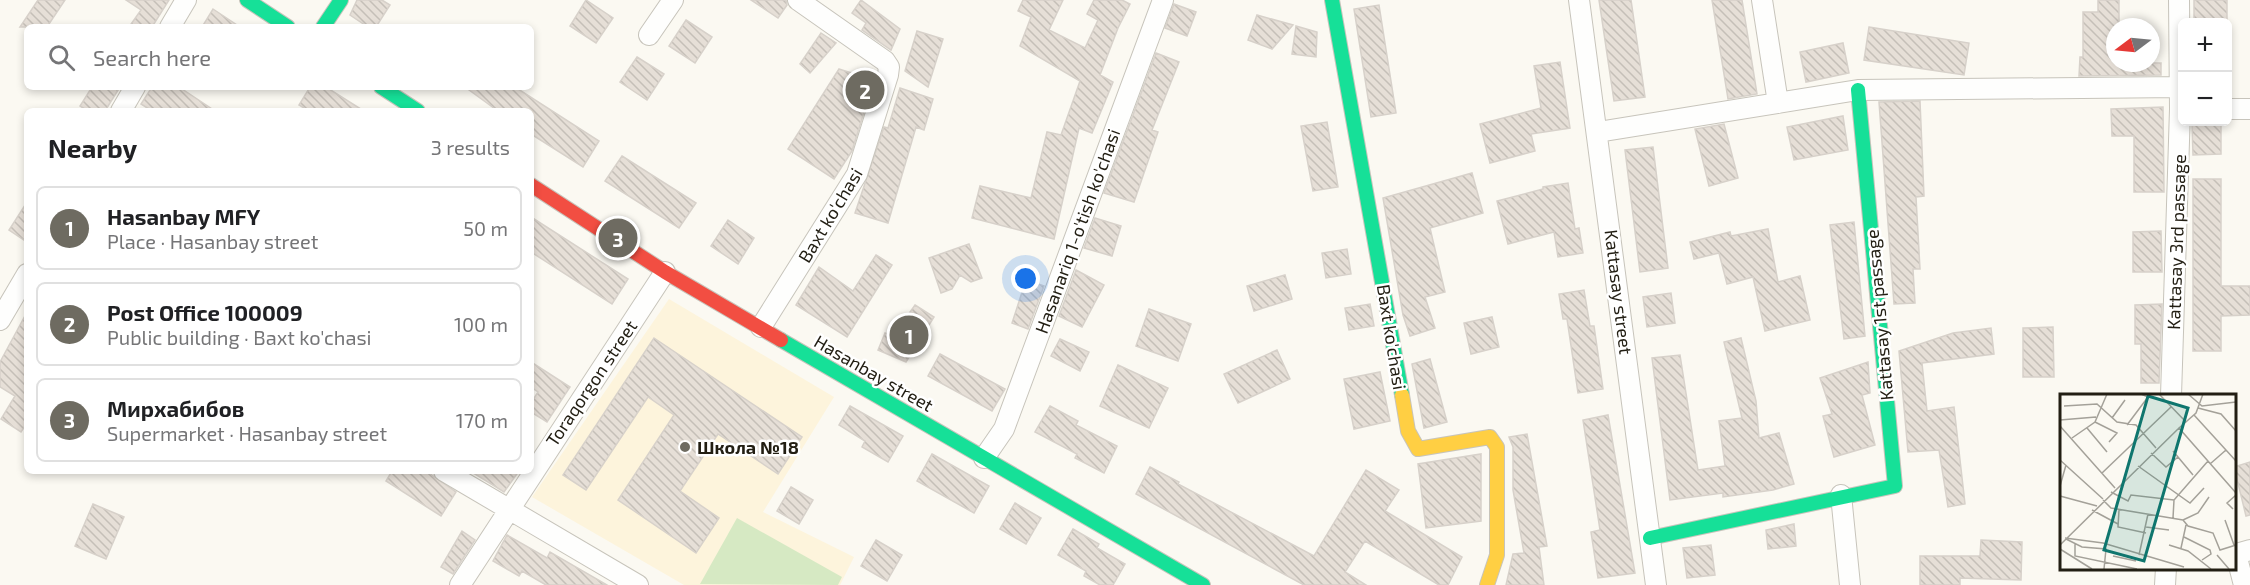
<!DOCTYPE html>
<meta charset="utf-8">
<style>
:root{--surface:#fff;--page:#f6f6f6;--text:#202124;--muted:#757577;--line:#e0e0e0;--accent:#6e6b61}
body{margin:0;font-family:"Exo 2",sans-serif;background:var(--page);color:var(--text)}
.controls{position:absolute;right:18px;top:18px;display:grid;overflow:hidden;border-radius:9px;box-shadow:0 3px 9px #0003}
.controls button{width:54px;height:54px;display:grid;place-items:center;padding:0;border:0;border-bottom:2px solid var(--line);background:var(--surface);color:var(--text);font:30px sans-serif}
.compass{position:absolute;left:2106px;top:18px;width:54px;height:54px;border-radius:50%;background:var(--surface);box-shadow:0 3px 9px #0003;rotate:254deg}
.you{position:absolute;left:1026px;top:279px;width:21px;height:21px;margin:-15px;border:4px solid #fff;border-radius:50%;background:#1a73e8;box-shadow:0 0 0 9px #1a73e833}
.badge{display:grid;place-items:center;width:39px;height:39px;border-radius:50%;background:var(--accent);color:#fff;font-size:20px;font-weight:700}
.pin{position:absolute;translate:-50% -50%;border:3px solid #fff;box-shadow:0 2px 6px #0006}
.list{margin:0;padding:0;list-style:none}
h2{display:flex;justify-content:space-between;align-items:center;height:78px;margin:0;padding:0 24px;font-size:26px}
h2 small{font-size:20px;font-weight:400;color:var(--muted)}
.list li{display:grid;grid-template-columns:39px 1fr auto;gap:18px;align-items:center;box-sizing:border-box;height:84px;margin:0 12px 12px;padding:0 12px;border:2px solid var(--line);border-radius:9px}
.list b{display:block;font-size:22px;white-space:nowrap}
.list p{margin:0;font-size:20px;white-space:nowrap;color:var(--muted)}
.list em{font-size:20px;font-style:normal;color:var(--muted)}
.icon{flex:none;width:33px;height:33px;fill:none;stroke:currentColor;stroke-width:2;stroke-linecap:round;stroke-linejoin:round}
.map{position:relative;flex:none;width:2250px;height:585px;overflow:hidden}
.search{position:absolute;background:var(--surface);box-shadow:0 3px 9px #0003;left:24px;top:24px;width:510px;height:66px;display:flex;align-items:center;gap:15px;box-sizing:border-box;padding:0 21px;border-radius:9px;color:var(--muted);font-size:22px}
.panel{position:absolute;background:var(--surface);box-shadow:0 3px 9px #0003;left:24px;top:108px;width:510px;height:366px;border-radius:9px}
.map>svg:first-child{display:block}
.built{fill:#fdf4dc}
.pitch{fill:#d6e9c3}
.building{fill:url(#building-back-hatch);stroke:#d7d1ca;stroke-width:1.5}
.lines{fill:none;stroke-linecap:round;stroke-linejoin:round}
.street-casing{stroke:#c7c4bb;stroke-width:22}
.fast-casing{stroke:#c7c4bb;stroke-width:16}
.slow-casing{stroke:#c7c4bb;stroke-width:16}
.jam-casing{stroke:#c7c4bb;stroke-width:16}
.street{stroke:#fefefd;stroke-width:20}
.fast{stroke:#16e098;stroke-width:14}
.slow{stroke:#ffcf43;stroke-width:14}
.jam{stroke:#f24e42;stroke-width:14}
.poi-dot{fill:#6e6b61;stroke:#fff;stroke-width:2}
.labels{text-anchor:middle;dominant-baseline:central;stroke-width:5;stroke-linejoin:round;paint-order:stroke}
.street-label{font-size:18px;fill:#221e13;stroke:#fff}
.poi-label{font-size:18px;font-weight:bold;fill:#221e13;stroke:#fff;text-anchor:start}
.inset-road{fill:none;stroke:#a4a199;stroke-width:1.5}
.view{fill:#0f766e;fill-opacity:0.15;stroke:#0f766e;stroke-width:3}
.inset-edge{fill:none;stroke:#221e13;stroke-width:3}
</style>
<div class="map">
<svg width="2250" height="585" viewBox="0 0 2250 585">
<defs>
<pattern id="building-back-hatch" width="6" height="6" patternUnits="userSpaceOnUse" patternTransform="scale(1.5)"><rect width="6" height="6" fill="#e6dfd7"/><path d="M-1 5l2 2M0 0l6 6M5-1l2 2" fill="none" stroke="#c5bfb8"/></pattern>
</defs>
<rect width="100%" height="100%" fill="#fbf9f2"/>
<path class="built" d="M669,299L834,397L763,512L854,557L840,585H684L532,497Z"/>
<path class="pitch" d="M737,518L842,577L838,585L700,584Z"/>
<path class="building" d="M38,0H65L47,27H20Z
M126,0H169L152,27H129L141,10Z
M357,0H382L390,5L376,27H368L350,15Z
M586,0L613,18L596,43L570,26Z
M751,0H786L787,5L778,18Z
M861,0L900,29L891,50L862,30L866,23L852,13Z
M1023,0H1063L1049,30L1085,48L1098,20L1087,14L1094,0H1122L1130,4L1118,28L1100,75L1113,82L1092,133L1079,128L1054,239L972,218L980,186L1031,198L1047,132L1061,135L1080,81L1020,46L1031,17L1018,11Z
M1599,0H1631L1645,97L1614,101Z
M1712,0H1742L1757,94L1728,99Z
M2098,0H2119V27H2115V63H2161V75L2079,76L2080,57H2083V12H2098Z
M2194,0H2227V22H2194Z
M1174,4L1196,12L1187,36L1165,28Z
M1379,5L1396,113L1371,117L1354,9Z
M213,9L240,27H202Z
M1257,15L1293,25L1272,49L1248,40Z
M686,20L712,37L695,63L669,46Z
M1296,26L1317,32L1316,57L1292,54Z
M1869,27L1969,43L1964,75L1864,60Z
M917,31L943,39L928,87L905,71Z
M821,33L836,43L810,73L800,64Z
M1843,43L1849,73L1806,82L1800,52Z
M1156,53L1179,62L1152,130L1158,132L1134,202L1104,193Z
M637,57L664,74L647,100L620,82Z
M1560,62L1570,128L1531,134L1535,151L1490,163L1480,124L1541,108L1534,66Z
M839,69L874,80L852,151L834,179L788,149Z
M92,87H120L105,111H88L80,106Z
M152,87H179L215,111H152L141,104Z
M310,87H326L364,111H309L299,105Z
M465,87H515L599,141L583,167L531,134V111H498Z
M900,88L933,99L924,130L916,127L888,223L855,213L884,127L888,128Z
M1920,101L1924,196L1916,197L1920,269H1913L1915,303L1894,304L1879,102Z
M2163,107L2164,192H2134V136H2112L2111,109Z
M1843,116L1848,150L1794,160L1787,127Z
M1327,122L1338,187L1313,191L1301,126Z
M1724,124L1738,178L1709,186L1695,129Z
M2192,125H2221V154L2193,155Z
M1653,147L1668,268L1640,272L1625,150Z
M622,156L696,203L679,228L605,181Z
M1472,173L1483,213L1430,228L1445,292L1425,297L1435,328L1410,336L1403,315L1383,198Z
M2193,179H2221V286H2250V315L2221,316V351H2193Z
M1568,183L1575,229L1579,228L1583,253L1558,257L1554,232L1508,244L1497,201L1543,189V187Z
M27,202V242L9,230Z
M531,217L628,279L612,304L531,252Z
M1095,218L1121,226L1112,256L1084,248Z
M728,220L754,238L738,264L711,246Z
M1854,222L1865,336L1844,339L1830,225Z
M1768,229L1778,282L1800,276L1810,320L1765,331L1753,277L1727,284L1719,253L1694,259L1690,242L1730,232L1731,236Z
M2161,231L2162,272H2133V232Z
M969,244L982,278L971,282L960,275L952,289L941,293L929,258Z
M1347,249L1351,274L1326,278L1322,253Z
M876,255L892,265L847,337L796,305L819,267L853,291Z
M1076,270L1104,285L1082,327L1059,316Z
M1285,275L1292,299L1254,311L1247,286Z
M1026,280L1044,286L1028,329L1012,323Z
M1584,290L1590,326H1594L1603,389L1578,393L1567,319H1563L1559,294Z
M1671,293L1675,323L1647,327L1643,297Z
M1370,304L1374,326L1349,330L1345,308Z
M2162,304L2159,383H2141V344H2135V305Z
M915,305L934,317L906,362L878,350L885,333L893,336Z
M1149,309L1191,324L1178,361L1136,346Z
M27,312V423L21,432L1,419L15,396L0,387V362Z
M1492,317L1499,347L1471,354L1464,323Z
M2053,327L2054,377H2023V328Z
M1991,328L1994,354L1922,363L1927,411L1954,407L1965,504L1948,507L1939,450L1908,452L1899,351L1953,333Z
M654,338L802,437L778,474L718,434L680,491L719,518L696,553L618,500L674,415L648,397L586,490L563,475Z
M1741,338L1756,401L1759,438L1779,433L1794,484L1773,490L1723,497V493L1670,500L1652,358L1680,355L1698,470L1725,466L1719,421L1742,418L1724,342Z
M1060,339L1089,352L1080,371L1051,356Z
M1277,350L1290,379L1238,403L1224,374Z
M940,354L1005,389L992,411L928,376Z
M1430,359L1447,422L1424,428L1412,364Z
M531,362L570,387L547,422L531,412V403L538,392L531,387Z
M1868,362L1870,393L1862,395L1875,445L1834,457L1823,416L1832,414L1820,378Z
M1118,365L1168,388L1149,428L1100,406Z
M1380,372L1390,421L1354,429L1344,379Z
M850,406L903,436L888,462L862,447L865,441L839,425Z
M1050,406L1078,421L1076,425L1117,446L1104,473L1075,458L1077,454L1035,432Z
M1608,415L1635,573L1598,578L1591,532L1600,530L1583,420Z
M1527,434L1547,546L1539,547L1544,585H1506L1513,554L1524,553L1513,490V447L1509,437Z
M932,454L989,486L974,513L917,481Z
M1481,454V521L1426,528L1418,464Z
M2250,462V515L2246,516L2234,467Z
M1150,467L1179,482L1178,484L1314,556L1366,470L1399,490L1385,511L1462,557L1448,585H1439L1365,541L1345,572L1366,585H1304L1136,494Z
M392,471H426L456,492L441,516L386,481Z
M470,471H519L504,492Z
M791,487L813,500L799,524L777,511Z
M1015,503L1041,518L1026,544L1000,529Z
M93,504L124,517L106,559L75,546Z
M1794,524L1796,546L1768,549L1766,530Z
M1073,529L1099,544L1097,548L1125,564L1113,585H1100L1084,576L1086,571L1058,555Z
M462,531L475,540L453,574L441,567Z
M507,535L547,558L550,552L607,585H546L522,571L519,576L493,561Z
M876,540L902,555L887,581L861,566Z
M1981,540L2022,542L2021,580L1960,578V585H1920V556H1980Z
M1711,545L1715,575L1687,578L1683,548Z"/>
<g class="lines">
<g class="street-casing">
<path id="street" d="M1579,0L1656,585
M1762,0L1778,103
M170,27L186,0
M649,35L673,0
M2228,109H2250
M121,111L135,87
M1598,132L1858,90L2180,87
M0,320L27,274
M761,327L857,174L888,75L889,67L885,61L798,0
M2171,396L2180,109L2179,0
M984,458L1004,429L1163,0
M444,471L638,585
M1841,495L1850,585
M460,585L665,272
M2165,585L2166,568
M2244,585L2236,554L2250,550"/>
</g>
<g class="fast-casing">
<path id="fast" d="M247,0L288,27
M1332,0L1402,395
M323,27L341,0
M381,87L418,111
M781,340L1203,585
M1650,538L1895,486L1858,90"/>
</g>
<g class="slow-casing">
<path id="slow" d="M1402,395L1408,431L1418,449L1490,437L1497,447V555L1487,585"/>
</g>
<g class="jam-casing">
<path id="jam" d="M531,185L665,272L781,340"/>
</g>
<use href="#street" class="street"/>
<use href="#fast" class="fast"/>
<use href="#slow" class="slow"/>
<use href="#jam" class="jam"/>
</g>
<circle class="poi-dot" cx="685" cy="447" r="6"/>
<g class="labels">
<g class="street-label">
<text transform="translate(830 215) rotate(-59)">Baxt ko'chasi</text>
<text transform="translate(1077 231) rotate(-70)">Hasanariq 1-o'tish ko'chasi</text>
<text transform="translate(2176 242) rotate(-88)">Kattasay 3rd passage</text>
<text transform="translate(1619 292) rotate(83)">Kattasay street</text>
<text transform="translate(1879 315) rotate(-95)">Kattasay 1st passage</text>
<text transform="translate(1392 337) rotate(81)">Baxt ko'chasi</text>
<text transform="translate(874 373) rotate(30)">Hasanbay street</text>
<text transform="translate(591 383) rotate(-56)">Toraqorgon street</text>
</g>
<g class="poi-label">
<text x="697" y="447">Школа №18</text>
</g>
</g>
<g transform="translate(2060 394)">
<rect width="176" height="176" fill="#fbf9f2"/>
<path class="inset-road" d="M99,0L126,28M128,0L142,12L176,8M143,0L136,19L119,34L176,99M4,12L37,10L57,28L76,31L96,54M138,14L161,20L176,37M134,21L176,67M52,24L65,6M0,26L36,23M35,28L57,39L49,48M67,31L88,3L81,0M0,32L55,94M27,34L47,58M12,44L35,28L47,0M113,57L133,81M91,59L106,73L118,63M0,66L43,105M150,70L166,56M78,72L130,109L144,94M42,79L111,13M0,92L6,71M51,98L68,107L71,101L114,106M0,102L37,112M43,106L51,114L123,126M173,115L167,109L176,101M32,116L58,130M59,116L58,133L86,139M113,124L114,106L148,67M123,126L128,132L153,139L160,156L176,151M123,126L138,119L149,103M165,126L174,151M86,133L109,136M124,143L150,156L151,160L142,166M5,144L43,149L124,173M6,145L22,153L46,155L44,175M15,150V162L77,175M0,151L119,34M109,151L128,157L151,175M121,154L126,131M0,155L32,175M79,161L88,120M157,161L169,175M53,162L76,167"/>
<path class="view" d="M88,2L128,14L84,167L44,156Z"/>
<rect width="176" height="176" class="inset-edge"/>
</g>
</svg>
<div class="controls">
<button>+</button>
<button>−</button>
</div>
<svg class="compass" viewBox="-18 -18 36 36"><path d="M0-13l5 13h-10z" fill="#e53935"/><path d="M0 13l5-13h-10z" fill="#757577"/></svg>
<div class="you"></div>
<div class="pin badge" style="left:909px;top:335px">1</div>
<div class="pin badge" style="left:865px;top:90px">2</div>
<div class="pin badge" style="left:618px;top:238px">3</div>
<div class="search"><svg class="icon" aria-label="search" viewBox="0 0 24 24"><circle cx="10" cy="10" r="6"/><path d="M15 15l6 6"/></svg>Search here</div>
<section class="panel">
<h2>Nearby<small>3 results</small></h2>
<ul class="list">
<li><span class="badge">1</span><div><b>Hasanbay MFY</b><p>Place · Hasanbay street</p></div><em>50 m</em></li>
<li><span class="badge">2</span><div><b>Post Office 100009</b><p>Public building · Baxt ko'chasi</p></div><em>100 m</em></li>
<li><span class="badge">3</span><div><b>Мирхабибов</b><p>Supermarket · Hasanbay street</p></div><em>170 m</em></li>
</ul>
</section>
</div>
